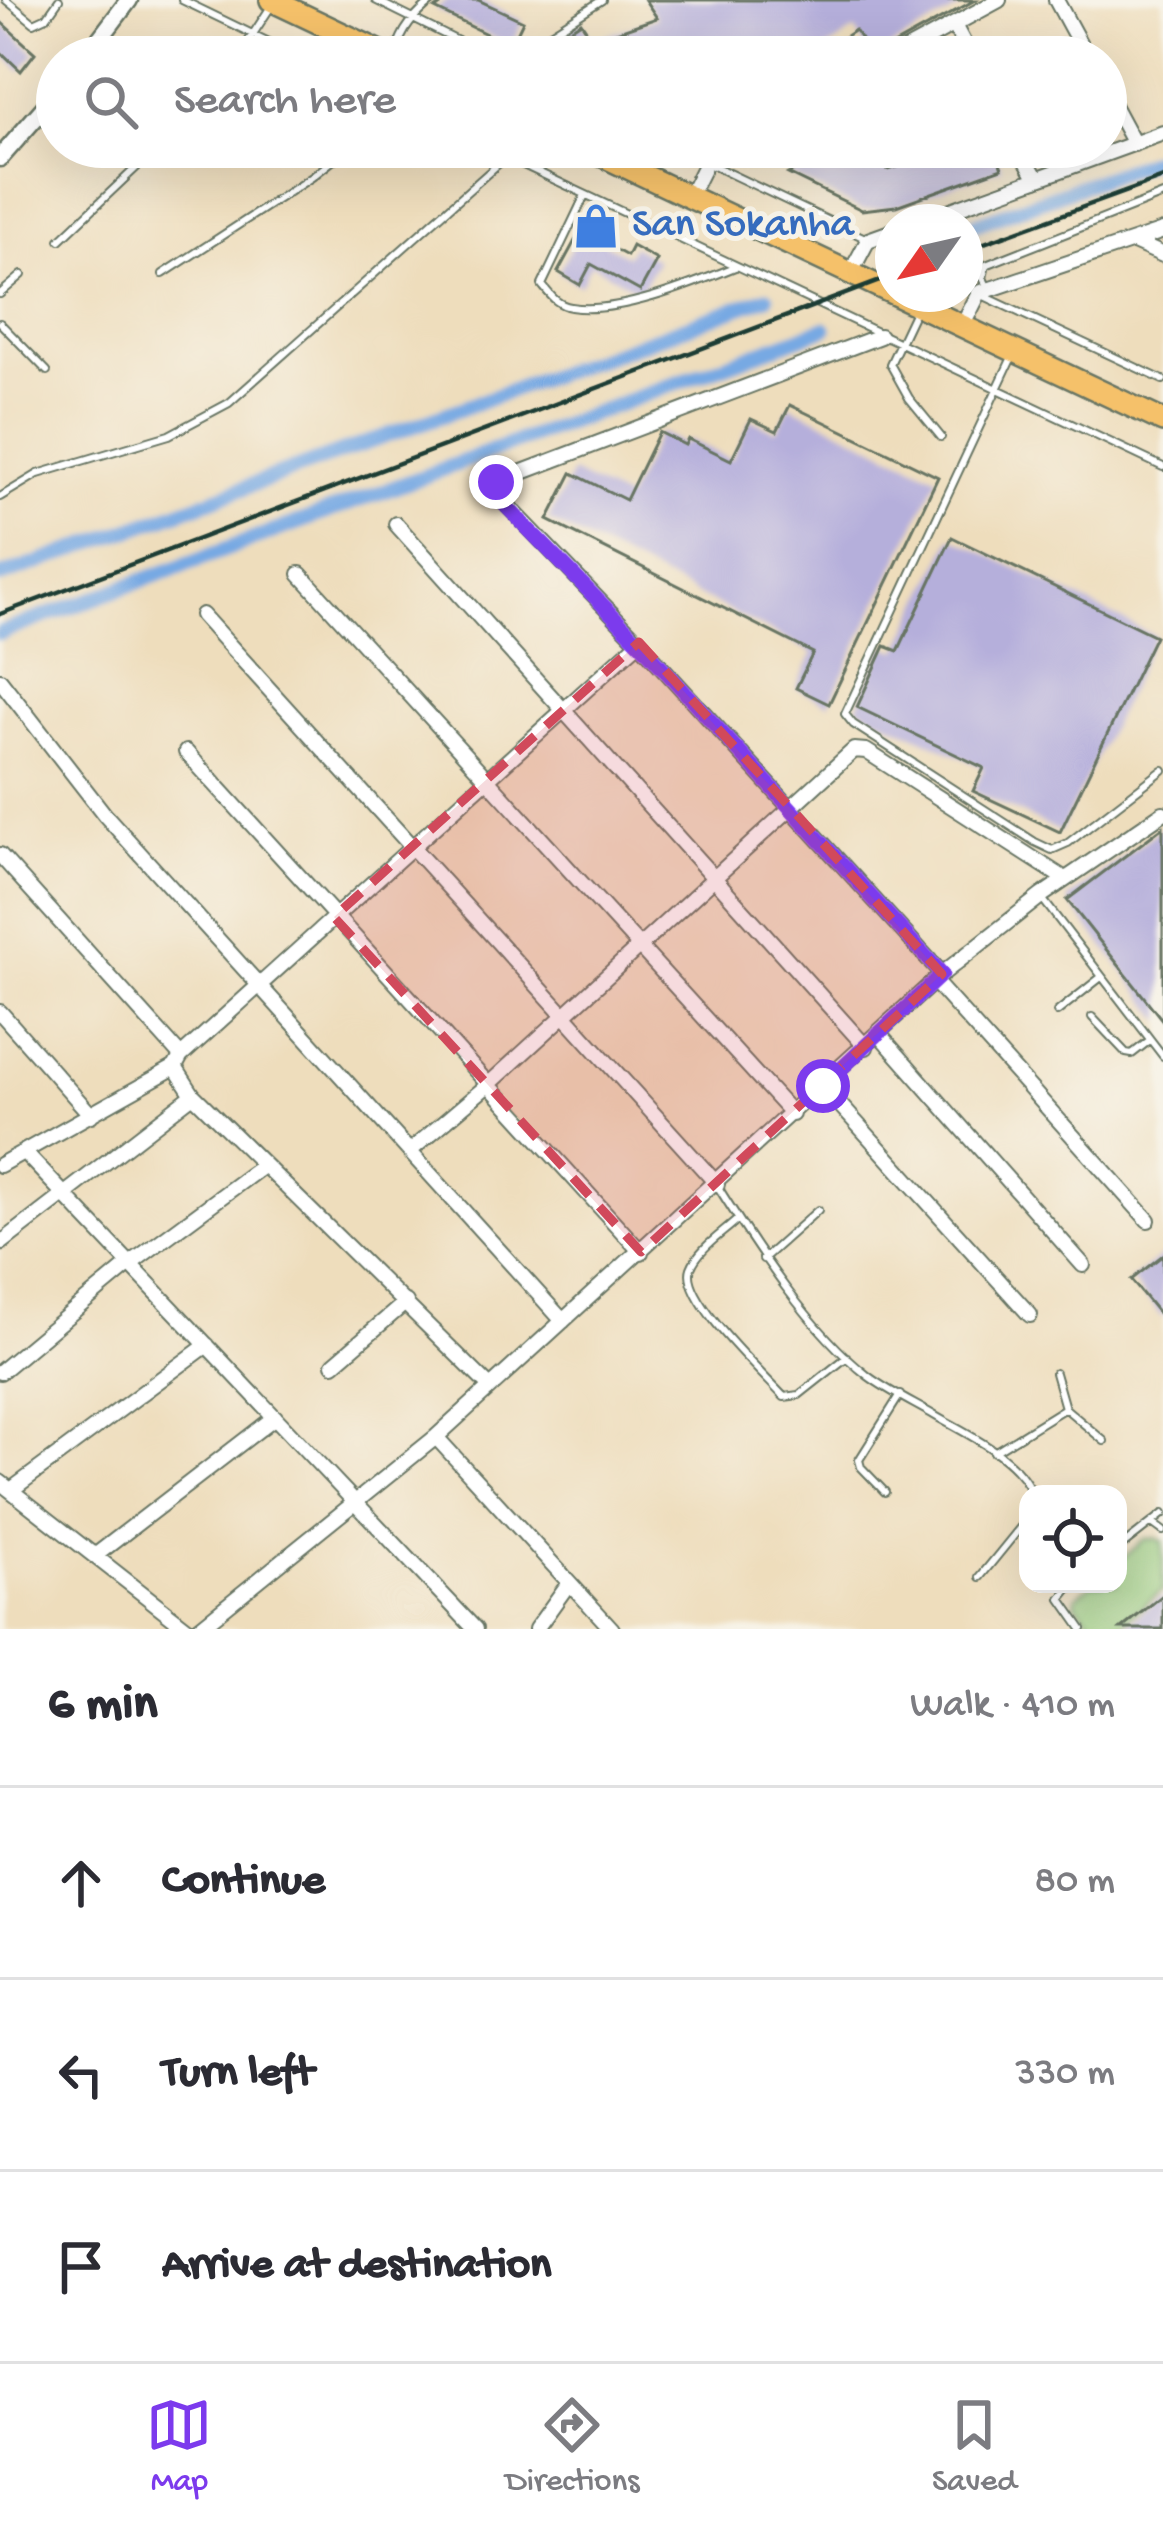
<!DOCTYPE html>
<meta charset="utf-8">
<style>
:root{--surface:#fff;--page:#f7f7f7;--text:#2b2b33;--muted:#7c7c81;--line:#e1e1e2;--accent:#7c3aed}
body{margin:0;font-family:"Gochi Hand",sans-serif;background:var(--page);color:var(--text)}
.controls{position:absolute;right:36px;bottom:36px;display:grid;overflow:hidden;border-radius:24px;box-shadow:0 12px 48px #0002}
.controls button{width:108px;height:108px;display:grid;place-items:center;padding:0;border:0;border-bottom:3px solid var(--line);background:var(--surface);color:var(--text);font:60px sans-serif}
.compass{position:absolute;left:875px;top:204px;width:108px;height:108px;border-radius:50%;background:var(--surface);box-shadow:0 12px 48px #0002;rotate:236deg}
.stop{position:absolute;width:36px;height:36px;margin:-27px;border:9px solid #7c3aed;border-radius:50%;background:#fff}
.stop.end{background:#7c3aed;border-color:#fff;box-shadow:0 3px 12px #0008}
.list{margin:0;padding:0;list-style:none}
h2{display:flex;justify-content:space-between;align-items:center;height:156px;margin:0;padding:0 48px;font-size:51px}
h2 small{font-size:39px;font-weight:400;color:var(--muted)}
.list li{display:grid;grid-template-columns:78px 1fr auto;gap:36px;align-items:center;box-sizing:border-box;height:192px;padding:0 48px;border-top:3px solid var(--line)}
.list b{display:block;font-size:45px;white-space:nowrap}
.list em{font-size:39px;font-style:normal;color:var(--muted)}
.icon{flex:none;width:66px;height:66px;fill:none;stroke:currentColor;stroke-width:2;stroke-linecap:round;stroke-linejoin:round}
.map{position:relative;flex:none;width:1163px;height:1629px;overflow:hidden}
.search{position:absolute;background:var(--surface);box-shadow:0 12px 48px #0002;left:36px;right:36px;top:36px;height:132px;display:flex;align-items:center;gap:30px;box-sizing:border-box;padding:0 42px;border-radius:66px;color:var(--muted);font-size:45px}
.sheet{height:732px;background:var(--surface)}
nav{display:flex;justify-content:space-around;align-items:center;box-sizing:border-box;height:168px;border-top:3px solid var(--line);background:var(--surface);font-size:33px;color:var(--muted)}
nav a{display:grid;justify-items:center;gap:6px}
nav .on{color:var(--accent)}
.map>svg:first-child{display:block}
.green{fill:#95cb7c;stroke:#5a8458;stroke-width:3}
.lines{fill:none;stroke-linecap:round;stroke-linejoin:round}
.canal{stroke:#77a9e3;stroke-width:15}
.building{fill:#b5afdb}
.service-casing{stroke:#677564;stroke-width:10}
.minor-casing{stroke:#677564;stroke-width:18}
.tertiary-casing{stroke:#677564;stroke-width:21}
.trunk-casing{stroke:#677564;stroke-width:26}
.service{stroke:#fff;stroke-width:6}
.minor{stroke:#fff;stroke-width:14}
.tertiary{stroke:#fff;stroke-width:16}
.trunk{stroke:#f5c16b;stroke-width:21}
.rail{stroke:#1f3d34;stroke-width:4.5}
.route{stroke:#7c3aed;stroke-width:15}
.marked{fill:#d1495b;fill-opacity:0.2;stroke:#d1495b;stroke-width:9;stroke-dasharray:24 15;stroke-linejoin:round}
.labels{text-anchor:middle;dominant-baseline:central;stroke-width:10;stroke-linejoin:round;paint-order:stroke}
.shop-label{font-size:42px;fill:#366cbe;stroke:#f7f3e8;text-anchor:start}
</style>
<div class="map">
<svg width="1163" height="1629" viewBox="0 0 1163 1629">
<rect width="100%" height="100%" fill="#f7f3e8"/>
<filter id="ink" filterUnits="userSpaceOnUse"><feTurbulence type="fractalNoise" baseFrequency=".00833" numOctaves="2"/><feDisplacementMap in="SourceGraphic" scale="24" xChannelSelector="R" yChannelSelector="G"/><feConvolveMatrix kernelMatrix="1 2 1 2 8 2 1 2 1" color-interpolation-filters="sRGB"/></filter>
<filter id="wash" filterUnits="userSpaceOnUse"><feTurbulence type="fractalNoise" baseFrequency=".004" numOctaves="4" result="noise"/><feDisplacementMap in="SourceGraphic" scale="48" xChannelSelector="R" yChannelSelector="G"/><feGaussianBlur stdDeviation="2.7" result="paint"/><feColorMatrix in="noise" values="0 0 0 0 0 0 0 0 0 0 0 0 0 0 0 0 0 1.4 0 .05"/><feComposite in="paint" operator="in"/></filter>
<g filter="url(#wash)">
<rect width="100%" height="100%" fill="#eeddbc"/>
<path class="green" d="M1157,1539L1163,1541V1590L1116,1628L1112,1623L1106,1629H1098L1075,1603L1076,1597L1092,1584H1118V1562L1145,1540Z"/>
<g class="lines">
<path class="canal" d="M965,228L1163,156
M0,577L767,297
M0,633L825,328"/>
</g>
<g id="blocks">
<path class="building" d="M448,0H478L523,21L511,46L435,9Z
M645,0H975L872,57L855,30L814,57H536L546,45L581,22L593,40L657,18Z
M0,21L35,53L21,71L0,51Z
M839,147H911L884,157L882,167L889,170L936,154L940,147H994L1002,168L896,206L862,210L788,174Z
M588,217L608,228L600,241L627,256L632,246L657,260L640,291L591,264L580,285L558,272Z
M790,405L938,477L829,704L796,688L813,653L548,520L572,473L626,500L659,432L685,445L688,439L731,460L751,419L777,431Z
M952,537L1155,636L1060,832L973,791L984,768L857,707L885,646L898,651Z
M1163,827V1021L1067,900Z
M1163,1255V1319L1131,1280Z
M1163,1595V1629H1121Z"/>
</g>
</g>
<g filter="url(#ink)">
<use href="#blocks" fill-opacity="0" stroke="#677564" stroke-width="3"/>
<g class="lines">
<g class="service-casing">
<path id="service" d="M6,0L34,23L47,17L59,0
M182,0L300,57
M375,0L490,57
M395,54C402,29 414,16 434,0
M238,57L272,5
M525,57L541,39L602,0
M485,147L1163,467
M674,147L865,238
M889,163L933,147
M585,195L542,285C551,296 557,305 571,307C616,315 693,284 735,267
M60,240L158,147
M163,274L312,177L350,147
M989,290L983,278L986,265L1163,195
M0,294L22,275
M982,295L1163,380
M916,309L890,364L909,398L941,437
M0,323L47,371
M1013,355L845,714L853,724L1035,842L1052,850L1068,843L1163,770
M0,497L38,474L169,435L229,403L506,157L510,147
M1041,897L1163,1056
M1057,1012L1100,978
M1092,1017L1126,1053L1132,1054L1150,1040
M718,1187C757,1249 810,1331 868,1376C888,1391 911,1402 932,1414C965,1434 1018,1456 1032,1494
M737,1220C722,1234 699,1248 691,1268C680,1297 763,1374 784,1397L799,1395L847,1357
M763,1259L818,1210
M1055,1373L1065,1408L1104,1441
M994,1452L1065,1408
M885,1492L861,1467L859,1460L900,1395
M1152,1523L1163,1531
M1118,1549L1163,1514
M980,1577L1028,1518
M1073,1584L1061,1599L1082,1629"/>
</g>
<g class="minor-casing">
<path id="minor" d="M1056,0L1087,57
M954,25L971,57
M894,57L999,0
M1106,92L1134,144
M1019,147L1037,179
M689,197L706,163L729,147
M918,222L1163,133
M1134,242L1163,255
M850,274L868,240L893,231
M962,327L979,293L1163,231
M880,336L496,482L492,489L639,642L942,974
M396,524L866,1047
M300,574L792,1114
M202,615L717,1184
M0,680L105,815L563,1321
M186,752L641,1252
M0,855L181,1056
M934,981L1148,1220
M0,1012L91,1115
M879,1034L1083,1265
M175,1067L193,1095L490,1387
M823,1086L1030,1315
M410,1151L488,1085L854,750L866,751L1065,879
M24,1152L475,1629
M0,1165L175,1067L181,1056L639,642
M0,1244L193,1095
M334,1364L406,1302
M0,1372L130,1264L264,1165
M436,1437L612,1629
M0,1482L188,1629
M11,1490L207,1345
M96,1555L275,1417
M198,1629L436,1437L942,974L1041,896L1163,813
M536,1629L569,1583"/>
</g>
<g class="tertiary-casing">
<path id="tertiary" d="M86,57L129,0
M0,158L57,93"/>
</g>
<g class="trunk-casing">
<path id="trunk" d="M271,0L391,57
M584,147L1163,421"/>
</g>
<use href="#service" class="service"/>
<use href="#minor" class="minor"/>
<use href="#tertiary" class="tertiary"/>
<use href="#trunk" class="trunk"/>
<path class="rail" d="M965,250L1163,178
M0,614L893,276"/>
</g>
</g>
<g class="lines" filter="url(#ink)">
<path class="route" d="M496,482L492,490L496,496L639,642L942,974L823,1086"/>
</g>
<path class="marked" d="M639,642L942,974L641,1252L334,917Z"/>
<defs>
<g id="shop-bare" transform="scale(3.6)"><path d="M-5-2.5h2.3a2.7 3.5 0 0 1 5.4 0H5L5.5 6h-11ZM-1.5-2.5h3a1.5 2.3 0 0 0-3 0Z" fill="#3f7fe0" stroke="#f7f3e8" stroke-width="2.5" paint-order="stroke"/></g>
</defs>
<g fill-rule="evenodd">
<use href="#shop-bare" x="596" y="226"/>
</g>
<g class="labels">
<g class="shop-label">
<text x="632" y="226">San Sokanha</text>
</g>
</g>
</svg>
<div class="controls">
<button><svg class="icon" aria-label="locate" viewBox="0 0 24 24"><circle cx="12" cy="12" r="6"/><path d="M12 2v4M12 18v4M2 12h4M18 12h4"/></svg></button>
</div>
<svg class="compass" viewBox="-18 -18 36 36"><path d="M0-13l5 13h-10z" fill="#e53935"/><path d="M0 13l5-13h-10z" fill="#7c7c81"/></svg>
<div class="stop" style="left:823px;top:1086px"></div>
<div class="stop end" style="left:496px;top:482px"></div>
<div class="search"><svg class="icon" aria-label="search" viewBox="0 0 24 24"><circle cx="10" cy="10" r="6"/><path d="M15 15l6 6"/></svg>Search here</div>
</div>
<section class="sheet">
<h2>6 min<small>Walk · 410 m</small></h2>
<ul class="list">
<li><svg class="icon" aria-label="ahead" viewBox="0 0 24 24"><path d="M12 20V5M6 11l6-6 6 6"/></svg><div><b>Continue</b></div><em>80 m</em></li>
<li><svg class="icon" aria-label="left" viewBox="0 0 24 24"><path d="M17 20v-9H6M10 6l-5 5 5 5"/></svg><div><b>Turn left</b></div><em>330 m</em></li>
<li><svg class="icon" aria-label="arrive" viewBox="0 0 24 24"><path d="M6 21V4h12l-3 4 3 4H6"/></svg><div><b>Arrive at destination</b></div></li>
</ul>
</section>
<nav>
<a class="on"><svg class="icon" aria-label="map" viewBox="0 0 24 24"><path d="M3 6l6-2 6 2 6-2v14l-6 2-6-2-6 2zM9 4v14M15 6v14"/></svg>Map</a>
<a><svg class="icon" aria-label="directions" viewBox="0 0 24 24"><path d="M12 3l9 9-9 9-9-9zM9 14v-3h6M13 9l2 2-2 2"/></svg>Directions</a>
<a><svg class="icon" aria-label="saved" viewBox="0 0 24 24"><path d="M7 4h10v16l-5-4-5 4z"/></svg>Saved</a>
</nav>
